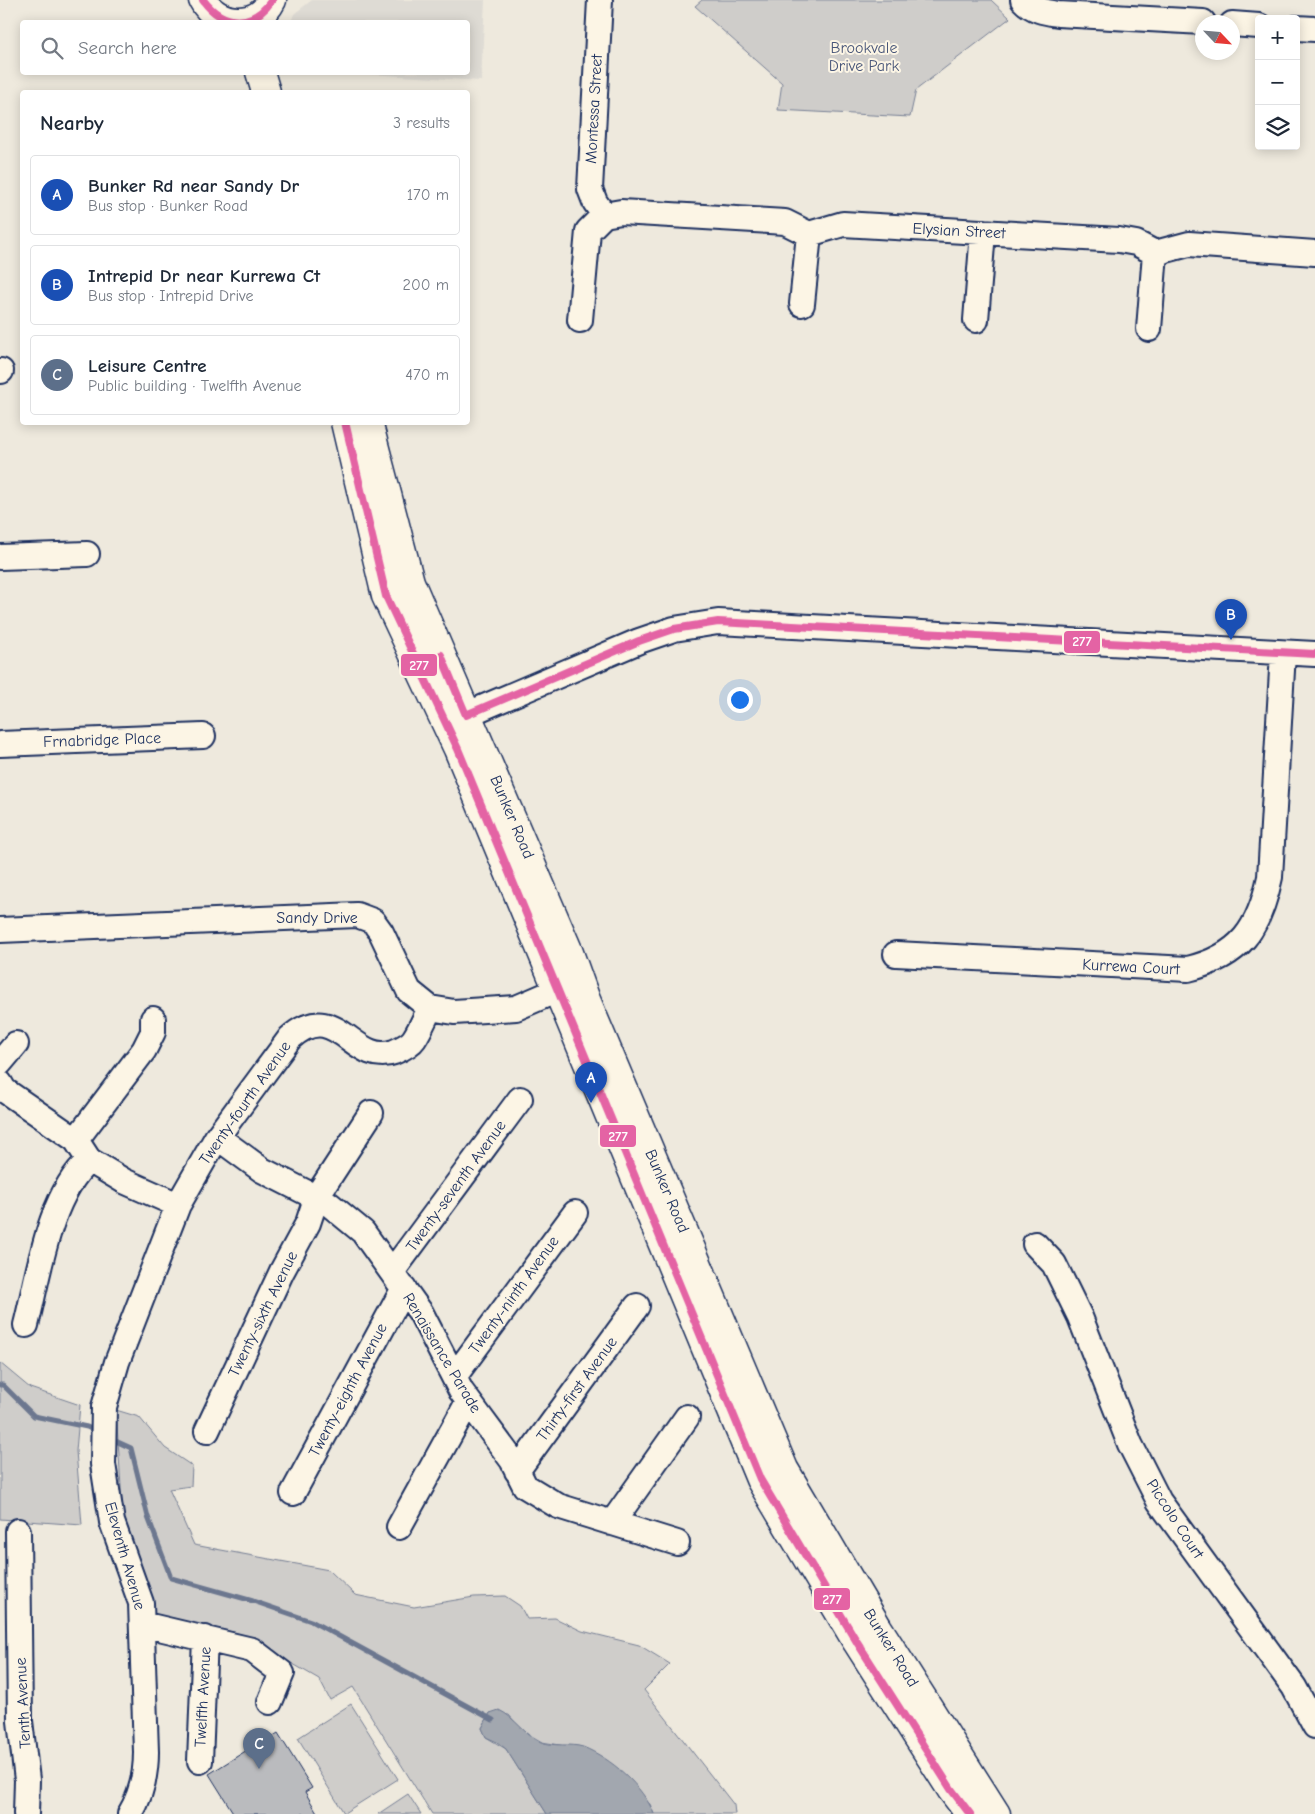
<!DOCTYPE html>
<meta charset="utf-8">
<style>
:root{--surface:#fff;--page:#f6f6f7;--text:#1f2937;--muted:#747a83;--line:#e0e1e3;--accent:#db2777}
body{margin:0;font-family:"Comic Neue",sans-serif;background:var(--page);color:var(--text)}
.controls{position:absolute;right:15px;top:15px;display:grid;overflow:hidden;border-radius:5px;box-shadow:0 2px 12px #0003}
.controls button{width:45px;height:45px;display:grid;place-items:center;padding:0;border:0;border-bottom:1px solid var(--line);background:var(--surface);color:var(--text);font:25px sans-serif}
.compass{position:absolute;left:1195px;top:15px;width:45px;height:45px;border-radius:50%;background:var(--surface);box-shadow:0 2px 12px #0003;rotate:116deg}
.you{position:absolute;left:739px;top:699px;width:18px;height:18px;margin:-12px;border:4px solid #fff;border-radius:50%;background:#1a73e8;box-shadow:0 0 0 8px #1a73e833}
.badge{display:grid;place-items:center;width:32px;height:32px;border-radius:50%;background:var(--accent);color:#fff;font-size:16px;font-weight:700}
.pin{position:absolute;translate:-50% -41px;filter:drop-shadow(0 1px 2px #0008)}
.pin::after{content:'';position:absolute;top:26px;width:18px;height:15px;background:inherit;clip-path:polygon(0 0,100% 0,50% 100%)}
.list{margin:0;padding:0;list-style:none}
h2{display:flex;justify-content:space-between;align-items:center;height:65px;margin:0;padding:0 20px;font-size:21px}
h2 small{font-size:16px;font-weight:400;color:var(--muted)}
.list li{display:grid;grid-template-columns:32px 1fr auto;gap:15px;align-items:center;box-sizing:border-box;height:80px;margin:0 10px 10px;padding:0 10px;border:1px solid var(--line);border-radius:5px}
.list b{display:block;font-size:19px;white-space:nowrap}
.list p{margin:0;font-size:16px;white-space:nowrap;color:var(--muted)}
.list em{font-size:16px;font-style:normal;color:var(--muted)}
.icon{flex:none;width:28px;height:28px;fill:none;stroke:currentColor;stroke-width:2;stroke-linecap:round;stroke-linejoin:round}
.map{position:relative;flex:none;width:1315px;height:1814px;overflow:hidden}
.search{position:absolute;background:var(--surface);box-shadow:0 2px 12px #0003;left:20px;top:20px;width:450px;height:55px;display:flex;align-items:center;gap:12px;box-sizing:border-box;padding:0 18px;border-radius:5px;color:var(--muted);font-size:19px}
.panel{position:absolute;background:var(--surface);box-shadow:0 2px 12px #0003;left:20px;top:90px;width:450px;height:335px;border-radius:5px}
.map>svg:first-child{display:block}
.built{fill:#dedbd4}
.green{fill:#cfcdca;stroke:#757e94}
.water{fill:#a2a7af;stroke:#6c778f}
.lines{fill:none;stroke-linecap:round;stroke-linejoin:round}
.stream{stroke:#6c778f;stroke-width:5}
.building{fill:#babbbe;stroke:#1b2f5e}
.minor-casing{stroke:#1b2f5e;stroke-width:28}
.major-casing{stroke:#1b2f5e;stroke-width:31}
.minor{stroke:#fcf5e5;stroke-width:24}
.major{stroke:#fcf5e5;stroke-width:28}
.bus-1-casing{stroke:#fcf5e5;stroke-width:11}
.bus-1{stroke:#e463a4;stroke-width:8}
.labels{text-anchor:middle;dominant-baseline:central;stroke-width:4;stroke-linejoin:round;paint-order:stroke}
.park-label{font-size:16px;fill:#485679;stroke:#fcf5e5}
.street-label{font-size:16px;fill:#1b2f5e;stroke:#fcf5e5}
.line-badge{stroke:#fcf5e5;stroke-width:2}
.badge-label{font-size:14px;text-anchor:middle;font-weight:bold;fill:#fff}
</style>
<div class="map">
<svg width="1315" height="1814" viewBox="0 0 1315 1814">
<rect width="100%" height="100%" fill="#eee9dd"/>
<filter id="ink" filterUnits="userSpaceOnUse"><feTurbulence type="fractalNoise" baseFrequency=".02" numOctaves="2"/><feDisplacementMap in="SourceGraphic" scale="10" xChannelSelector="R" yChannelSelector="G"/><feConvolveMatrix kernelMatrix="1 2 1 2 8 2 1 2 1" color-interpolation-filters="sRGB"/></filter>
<g filter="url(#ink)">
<path class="built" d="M312,0H485L481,81L353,73L468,72V22H291L294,14Z"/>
<path class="green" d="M702,0H991L1010,18L916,90L910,117L778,110L782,83L695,6Z
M0,1363L30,1388L80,1405L76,1451L82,1525L0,1519Z
M116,1410L139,1417L165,1448L192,1466L191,1486L169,1489L194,1545L329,1570L355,1595L414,1607L474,1597L505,1596L520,1606L527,1619L555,1618L582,1631L639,1645L670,1664L644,1690L734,1805L735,1814H654L650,1804L560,1745L542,1742L530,1735L520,1728L509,1715L490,1713L482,1728L486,1737L506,1749L547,1814H432L353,1687L330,1700L319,1679L241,1634L153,1614L147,1588L123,1517Z
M351,1704L398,1779L344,1813L298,1738Z
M408,1794L421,1814H378Z"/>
<path class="water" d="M499,1710C516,1718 524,1735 541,1742C555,1747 570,1743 583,1747C611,1758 643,1786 654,1814H547L506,1749L497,1742L486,1737L482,1728L490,1713Z"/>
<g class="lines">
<path class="stream" d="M0,1385H3L34,1416L87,1427L97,1432
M109,1438L131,1448L148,1517L171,1578L253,1601L311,1621L493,1720"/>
</g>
<path class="building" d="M278,1733L312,1788L305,1792L318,1814H234L209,1774L252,1747L261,1763L269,1758L261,1744Z"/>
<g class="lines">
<g class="minor-casing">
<path id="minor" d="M600,0L590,189L595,202L604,215
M1023,0C1032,10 1045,12 1058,14L1203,22
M1232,24L1259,26
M1296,28L1315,29
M802,304L809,234
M580,320L588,231L604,215L621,212L785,222L809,234L843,224L1119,240L1136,243L1155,253L1189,244L1315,253
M976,320L983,232
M1149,329L1155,253
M0,371H1
M0,557L87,554
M449,722L639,641L674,629L718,622L1315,654
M0,744L203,736
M0,930L357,915L373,921L381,932L409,991L430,1008L454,1012L516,1008L574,983
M896,954L1188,969C1241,956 1259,929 1270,877L1283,653
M0,1063L16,1044
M0,1083L4,1090L76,1140L89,1160L124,1181L178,1205
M217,1137L262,1170L329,1204L363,1232L421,1313L461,1391L512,1460L525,1486L558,1506L677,1543
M76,1140L144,1050L153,1032V1019
M1035,1244L1054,1264L1080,1317L1130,1444L1159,1501L1294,1687L1315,1726
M392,1272L520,1099
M26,1325C39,1274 48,1197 89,1160
M454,1377L575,1213
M207,1431L282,1271L308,1223L317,1196L371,1113
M517,1471L637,1306
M293,1493L404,1288
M612,1523L687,1417
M399,1527L468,1402
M18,1531L20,1721L27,1780L26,1814
M142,1624L252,1650L282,1673L270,1702
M200,1761L205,1638
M130,1814C142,1794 146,1775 146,1752L141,1603L112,1522L103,1464L104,1407L117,1362L178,1205L217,1137L290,1038C337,996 353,1067 394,1052C401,1049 410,1045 414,1039C420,1030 425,1018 430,1008"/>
</g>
<g class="major-casing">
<path id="major" d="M203,0C217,27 258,29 272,0
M260,72L266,92
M345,422L386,596L458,749L760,1479L857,1642L951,1789L970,1814
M368,422L410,582L568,950L586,1000L784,1469L878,1628L996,1814"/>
</g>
<use href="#minor" class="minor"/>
<use href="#major" class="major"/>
<g class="bus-1-casing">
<path id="bus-1" d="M203,0C223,27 253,28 272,0
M345,422L386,596L458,749L760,1479L857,1642L951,1789L970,1814
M441,655L466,715L639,641L674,629L718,622L1315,654"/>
</g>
<use href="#bus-1" class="bus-1"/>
</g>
</g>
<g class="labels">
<g class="park-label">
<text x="864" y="48">Brookvale<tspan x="864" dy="18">Drive Park</tspan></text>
</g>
<g class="street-label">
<text transform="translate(594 109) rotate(-87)">Montessa Street</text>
<text transform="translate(959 231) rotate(3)">Elysian Street</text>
<text transform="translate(102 740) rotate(-2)">Frnabridge Place</text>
<text transform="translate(512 817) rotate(67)">Bunker Road</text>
<text x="317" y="918">Sandy Drive</text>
<text transform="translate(1131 967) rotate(3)">Kurrewa Court</text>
<text transform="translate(245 1103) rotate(-55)">Twenty-fourth Avenue</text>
<text transform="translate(456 1186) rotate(-54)">Twenty-seventh Avenue</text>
<text transform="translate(667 1191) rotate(67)">Bunker Road</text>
<text transform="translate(514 1295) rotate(-54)">Twenty-ninth Avenue</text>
<text transform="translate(263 1314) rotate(-64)">Twenty-sixth Avenue</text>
<text transform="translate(442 1353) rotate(59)">Renaissance Parade</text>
<text transform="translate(577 1389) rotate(-54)">Thirty-first Avenue</text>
<text transform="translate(348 1390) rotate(-62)">Twenty-eighth Avenue</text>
<text transform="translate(1175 1519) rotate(57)">Piccolo Court</text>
<text transform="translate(125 1556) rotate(74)">Eleventh Avenue</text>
<text transform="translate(891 1648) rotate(58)">Bunker Road</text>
<text transform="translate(203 1697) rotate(-87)">Twelfth Avenue</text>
<text transform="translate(23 1703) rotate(-93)">Tenth Avenue</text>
</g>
</g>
<g class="line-badge">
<rect x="1063" y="630" width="38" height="24" rx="5" fill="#e463a4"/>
<rect x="400" y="653" width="38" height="24" rx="5" fill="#e463a4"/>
<rect x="599" y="1124" width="38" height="24" rx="5" fill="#e463a4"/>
<rect x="813" y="1587" width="38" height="24" rx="5" fill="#e463a4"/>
</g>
<g class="badge-label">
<text x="1082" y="646">277</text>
<text x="419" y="670">277</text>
<text x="618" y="1141">277</text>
<text x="832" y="1604">277</text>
</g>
</svg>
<div class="controls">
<button>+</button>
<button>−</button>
<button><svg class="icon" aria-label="layers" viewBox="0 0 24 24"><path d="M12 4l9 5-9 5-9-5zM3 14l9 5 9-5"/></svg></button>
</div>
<svg class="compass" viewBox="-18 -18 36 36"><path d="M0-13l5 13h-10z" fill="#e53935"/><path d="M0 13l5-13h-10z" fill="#747a83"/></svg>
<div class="you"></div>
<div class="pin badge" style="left:591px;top:1103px;background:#1a4fb4">A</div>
<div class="pin badge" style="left:1231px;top:640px;background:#1a4fb4">B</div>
<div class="pin badge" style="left:259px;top:1769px;background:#5c6f8a">C</div>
<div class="search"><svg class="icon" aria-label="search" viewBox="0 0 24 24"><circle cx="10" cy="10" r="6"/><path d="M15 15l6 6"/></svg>Search here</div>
<section class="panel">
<h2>Nearby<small>3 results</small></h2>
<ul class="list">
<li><span class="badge" style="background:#1a4fb4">A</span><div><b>Bunker Rd near Sandy Dr</b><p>Bus stop · Bunker Road</p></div><em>170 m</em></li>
<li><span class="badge" style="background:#1a4fb4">B</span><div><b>Intrepid Dr near Kurrewa Ct</b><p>Bus stop · Intrepid Drive</p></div><em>200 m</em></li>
<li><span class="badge" style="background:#5c6f8a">C</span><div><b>Leisure Centre</b><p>Public building · Twelfth Avenue</p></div><em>470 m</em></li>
</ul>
</section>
</div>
